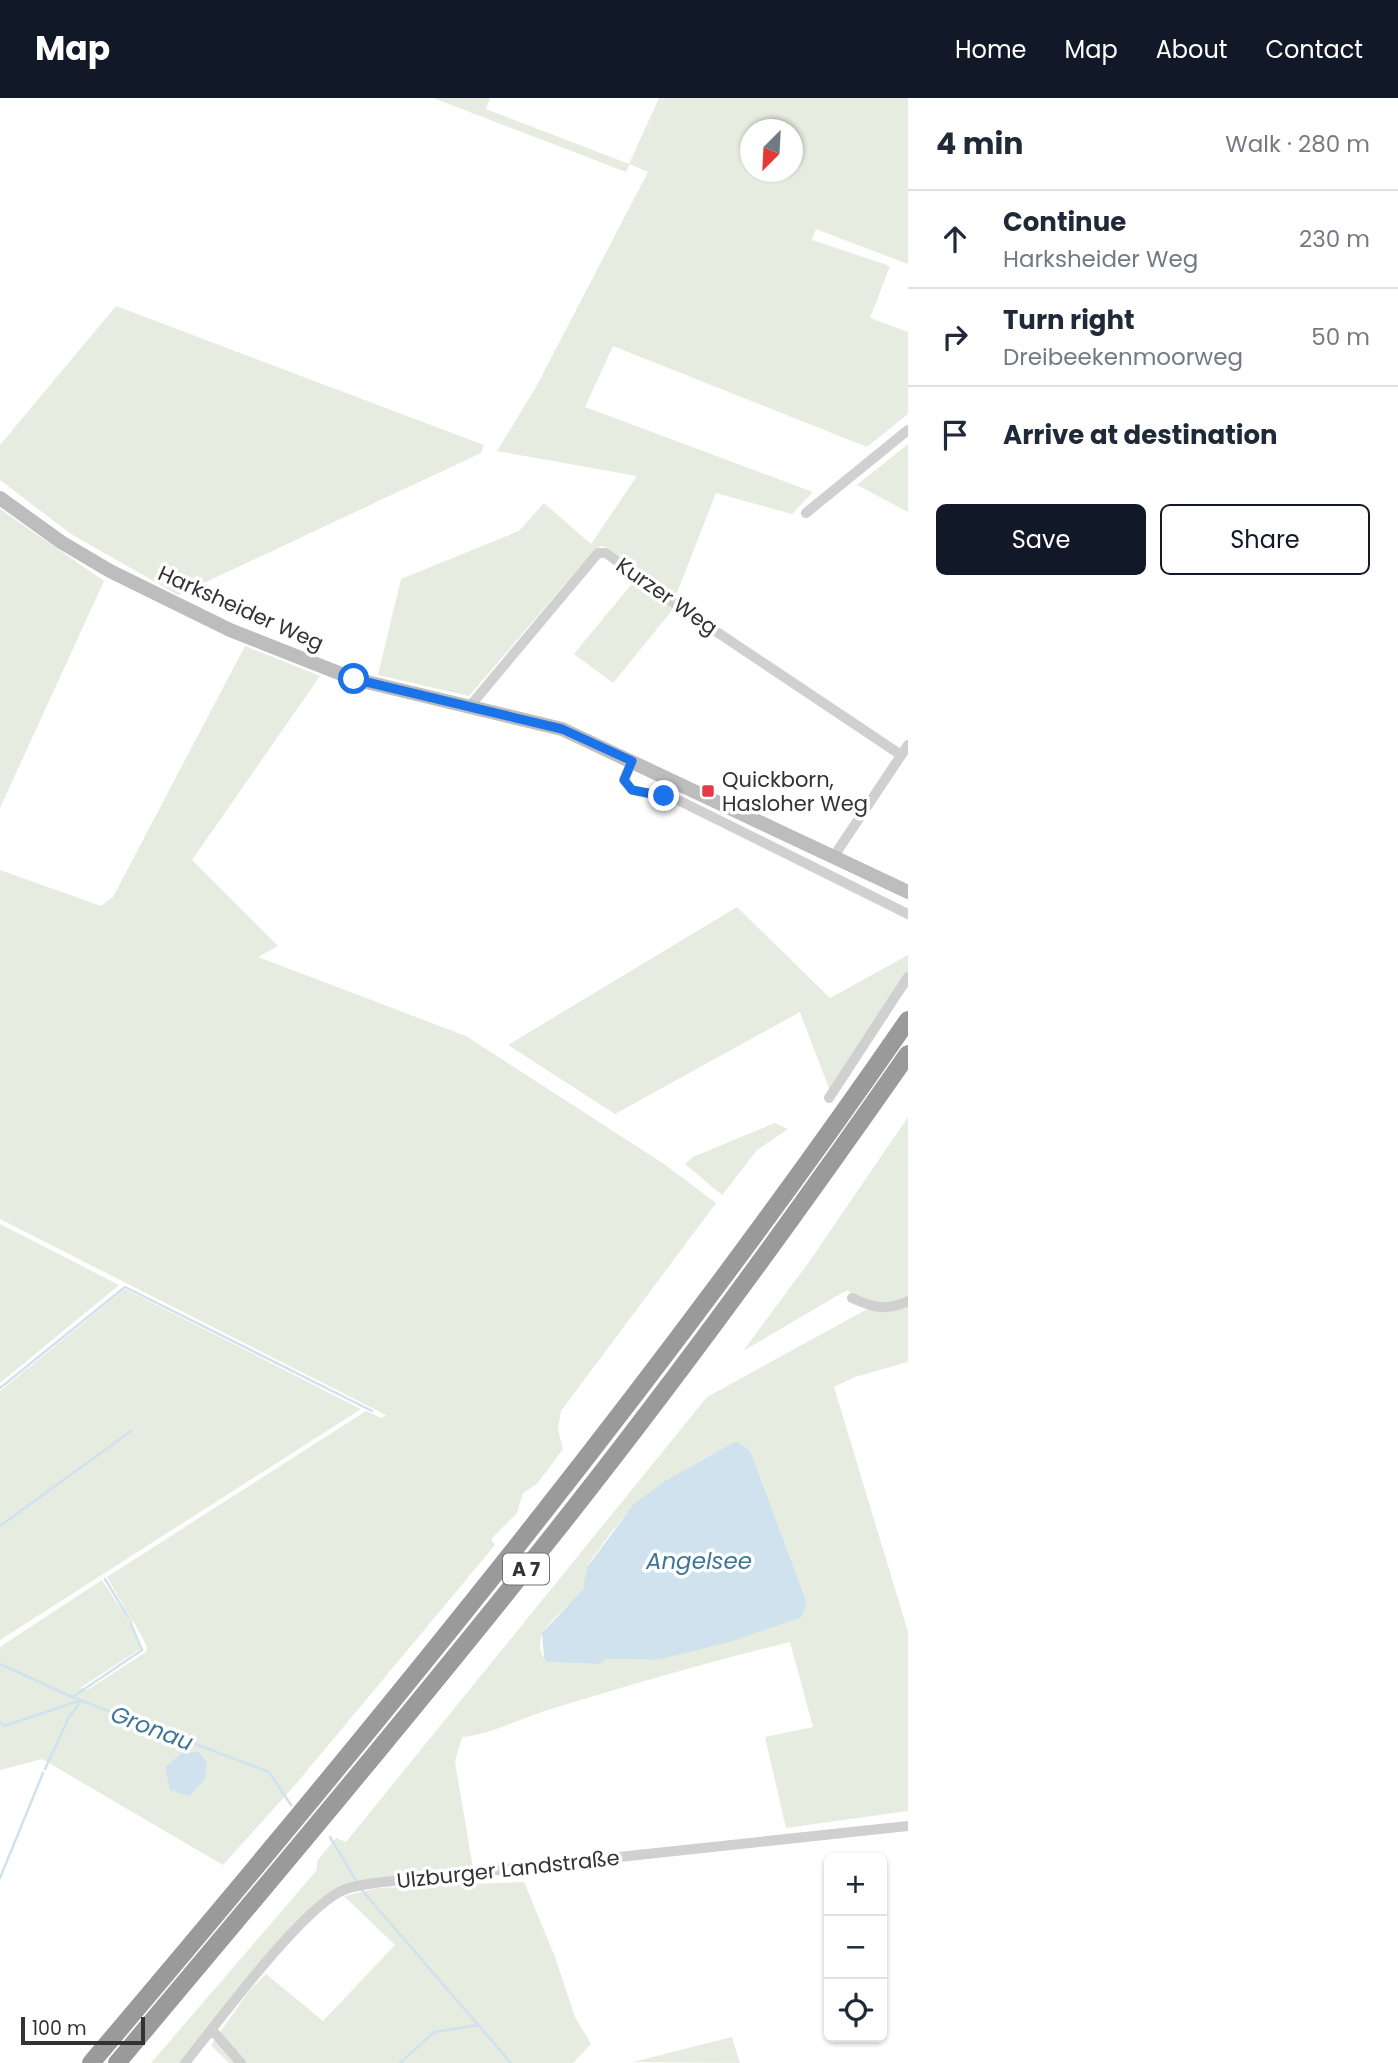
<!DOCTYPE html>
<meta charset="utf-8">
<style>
:root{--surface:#fff;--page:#f2f2f3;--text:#1f2937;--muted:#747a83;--line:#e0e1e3;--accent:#111827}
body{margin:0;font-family:Poppins,sans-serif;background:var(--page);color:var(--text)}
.controls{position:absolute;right:21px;bottom:21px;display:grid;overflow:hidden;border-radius:10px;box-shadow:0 2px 5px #0004}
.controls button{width:63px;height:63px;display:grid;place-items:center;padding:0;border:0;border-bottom:2px solid var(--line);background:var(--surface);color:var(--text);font:35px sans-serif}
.compass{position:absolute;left:740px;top:21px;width:63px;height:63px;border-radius:50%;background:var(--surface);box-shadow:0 2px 5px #0004;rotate:204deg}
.scale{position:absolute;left:21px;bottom:18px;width:124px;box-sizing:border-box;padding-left:7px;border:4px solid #333;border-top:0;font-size:19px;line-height:24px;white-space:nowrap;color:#333;-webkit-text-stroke:5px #fff;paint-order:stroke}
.stop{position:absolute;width:21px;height:21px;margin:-16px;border:5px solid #1a73e8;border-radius:50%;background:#fff}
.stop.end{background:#1a73e8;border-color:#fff;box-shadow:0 2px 7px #0008}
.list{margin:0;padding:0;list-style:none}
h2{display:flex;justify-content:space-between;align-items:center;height:91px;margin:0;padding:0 28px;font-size:30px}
h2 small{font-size:23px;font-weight:400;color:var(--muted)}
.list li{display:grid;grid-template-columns:46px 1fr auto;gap:21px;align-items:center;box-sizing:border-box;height:98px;padding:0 28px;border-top:2px solid var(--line)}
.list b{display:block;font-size:26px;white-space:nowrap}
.list p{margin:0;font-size:23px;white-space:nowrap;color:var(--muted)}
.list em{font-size:23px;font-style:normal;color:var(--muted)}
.actions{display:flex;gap:14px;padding:21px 28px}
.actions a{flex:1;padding:16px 0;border:2px solid var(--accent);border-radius:10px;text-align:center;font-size:24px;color:var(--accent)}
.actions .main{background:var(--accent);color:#fff}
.icon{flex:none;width:38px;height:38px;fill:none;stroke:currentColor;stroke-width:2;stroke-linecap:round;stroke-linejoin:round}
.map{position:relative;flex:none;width:908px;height:1965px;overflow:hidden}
header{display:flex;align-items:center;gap:42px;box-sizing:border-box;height:98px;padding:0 35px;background:var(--accent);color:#fff}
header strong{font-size:33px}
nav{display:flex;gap:38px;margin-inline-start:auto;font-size:24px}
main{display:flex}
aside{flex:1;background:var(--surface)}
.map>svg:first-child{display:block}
.green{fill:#e6ecdf;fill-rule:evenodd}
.water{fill:#cfe2ee}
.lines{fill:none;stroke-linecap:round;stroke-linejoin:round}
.stream{stroke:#cfe2ee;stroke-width:2.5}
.street{stroke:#d0d0d0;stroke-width:10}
.secondary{stroke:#bdbdbd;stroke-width:14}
.highway{stroke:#9a9a9a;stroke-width:18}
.route{stroke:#1a73e8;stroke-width:9}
.poi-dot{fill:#e63946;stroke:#fff;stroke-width:2.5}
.labels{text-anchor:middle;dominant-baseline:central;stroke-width:7;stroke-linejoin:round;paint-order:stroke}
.shield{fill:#fff;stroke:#707070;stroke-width:2}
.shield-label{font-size:19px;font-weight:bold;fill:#333}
.street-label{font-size:21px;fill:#333;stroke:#fff}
.poi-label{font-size:21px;fill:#333;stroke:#fff;text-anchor:start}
.water-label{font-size:23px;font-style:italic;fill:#3f7597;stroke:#fff}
</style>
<header>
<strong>Map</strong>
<nav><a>Home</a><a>Map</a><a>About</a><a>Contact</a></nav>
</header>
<main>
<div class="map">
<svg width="908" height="1965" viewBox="0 0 908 1965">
<rect width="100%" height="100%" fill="#fff"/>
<path class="green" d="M433,0H490L486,11L629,66L659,0H908V166L816,131L812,142L890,168L870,220L908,234V316L867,349L613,248L585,309L813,394L792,416L716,395L676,497L608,450L601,448L594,452L469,598L378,577L401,481L519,433L544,405L591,446L637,378L497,353L536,289L648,74L630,66L626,74ZM750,32H792V74H750Z
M116,208L484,347L481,355L178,497L71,436L0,382V347Z
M908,346V414L857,387Z
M0,411L104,483L0,710Z
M635,482L674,510L613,585L574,556Z
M245,548L320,578L192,762L278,848L258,859L466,938L664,1066L716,1105L561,1313L558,1331L563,1351L537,1386L523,1395L517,1415L491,1441L495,1447L295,1687L223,1767L42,1661L0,1672V1549L102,1482L127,1520L130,1519L107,1479L366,1313L381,1320L386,1317L0,1121V772L101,808L113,799ZM134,1524L147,1549L146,1554L87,1592L80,1590L140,1551L130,1526Z
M737,809L830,900L908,857V886L830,993L800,914L615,1016L508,947Z
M908,1019V1264L855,1279L834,1289L908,1534V1713L786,1730L765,1639L813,1629L790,1544C711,1563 632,1586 554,1610C523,1619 493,1636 462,1639L455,1664L473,1770L345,1787L321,1801L182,1965H151L317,1772V1763L336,1740L346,1744L707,1299L871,1209L847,1192L743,1253L809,1164ZM736,1343L750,1352L807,1505L802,1519L656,1562L604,1561L600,1566L547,1564C522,1534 571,1511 583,1490C587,1483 585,1476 587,1469C590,1462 598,1453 602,1447C639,1393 681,1374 736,1343Z
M775,1025L788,1031L757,1052L722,1097L685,1066L693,1059Z
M0,1126L119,1187L0,1285Z
M125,1191L361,1311L0,1542V1293Z
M524,1784L555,1859L575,1919L591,1946L573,1965H229L211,1947L249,1893L266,1876L323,1923L395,1847L344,1798L378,1790Z
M732,1939L740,1965L633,1964Z"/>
<path class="water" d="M736,1343L750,1352L807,1505L802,1519L729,1544L656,1562L605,1561L600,1566L547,1564L544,1560L542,1535L583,1491L587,1469L634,1406L665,1383Z
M199,1654L207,1665L205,1681L189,1698L170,1692L165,1669L182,1655Z"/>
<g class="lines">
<path class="stream" d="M0,1290L125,1189L372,1313
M0,1428L131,1333
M105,1481L128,1519
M0,1566L72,1599L269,1674L291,1707
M74,1598L142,1552L131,1526
M0,1624L4,1628L79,1603
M45,1671L69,1619L81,1603
M330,1739L357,1784
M0,1780L43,1675
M360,1790L511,1965
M400,1965L434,1934L479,1927"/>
<path class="street" d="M806,415L908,332
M470,608L598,455H606L678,508L901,657
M632,663L624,682L632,692L680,703L908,816
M834,758L908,647
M829,1000L908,879
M852,1200C874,1210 886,1213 908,1203
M212,1932L241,1965
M185,1965C216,1927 305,1805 346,1791C364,1785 385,1784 404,1782L908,1728"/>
<path class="secondary" d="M0,400L61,444L110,473L230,532L354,581L562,631L908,794"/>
<path class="highway" d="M91,1965C377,1628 657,1286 908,922
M117,1965C265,1789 413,1613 556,1433C679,1278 795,1118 908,956"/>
</g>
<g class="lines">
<path class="route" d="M354,581L562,631L632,663L624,682L632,692L664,698"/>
</g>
<rect class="poi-dot" x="701" y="686" width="14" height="14" rx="3.5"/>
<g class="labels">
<rect class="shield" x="503" y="1455.5" width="46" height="31" rx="5"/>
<g class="shield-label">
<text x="526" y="1471">A 7</text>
</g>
<g class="street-label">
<text transform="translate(667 498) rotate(35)">Kurzer Weg</text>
<text transform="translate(241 510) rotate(24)">Harksheider Weg</text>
<text transform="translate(508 1771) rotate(-6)">Ulzburger Landstraße</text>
</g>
<g class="poi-label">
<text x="722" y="681">Quickborn,<tspan x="722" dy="24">Hasloher Weg</tspan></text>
</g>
<g class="water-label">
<text x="699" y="1463">Angelsee</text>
<text transform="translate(152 1630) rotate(21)">Gronau</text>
</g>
</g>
</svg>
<div class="controls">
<button>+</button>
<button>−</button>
<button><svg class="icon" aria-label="locate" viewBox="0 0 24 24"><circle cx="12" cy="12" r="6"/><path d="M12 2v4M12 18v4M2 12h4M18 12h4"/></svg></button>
</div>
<svg class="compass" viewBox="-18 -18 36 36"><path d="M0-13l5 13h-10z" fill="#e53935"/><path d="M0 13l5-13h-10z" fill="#747a83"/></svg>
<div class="scale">100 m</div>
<div class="stop" style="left:354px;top:581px"></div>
<div class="stop end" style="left:664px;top:698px"></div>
</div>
<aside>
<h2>4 min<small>Walk · 280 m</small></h2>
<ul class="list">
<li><svg class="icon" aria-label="ahead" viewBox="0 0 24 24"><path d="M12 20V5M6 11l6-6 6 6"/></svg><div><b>Continue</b><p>Harksheider Weg</p></div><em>230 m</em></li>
<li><svg class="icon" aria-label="right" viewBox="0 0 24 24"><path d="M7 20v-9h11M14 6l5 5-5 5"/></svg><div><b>Turn right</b><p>Dreibeekenmoorweg</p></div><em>50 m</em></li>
<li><svg class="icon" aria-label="arrive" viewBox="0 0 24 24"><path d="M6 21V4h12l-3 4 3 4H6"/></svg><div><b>Arrive at destination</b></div></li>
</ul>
<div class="actions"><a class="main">Save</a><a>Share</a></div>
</aside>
</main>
